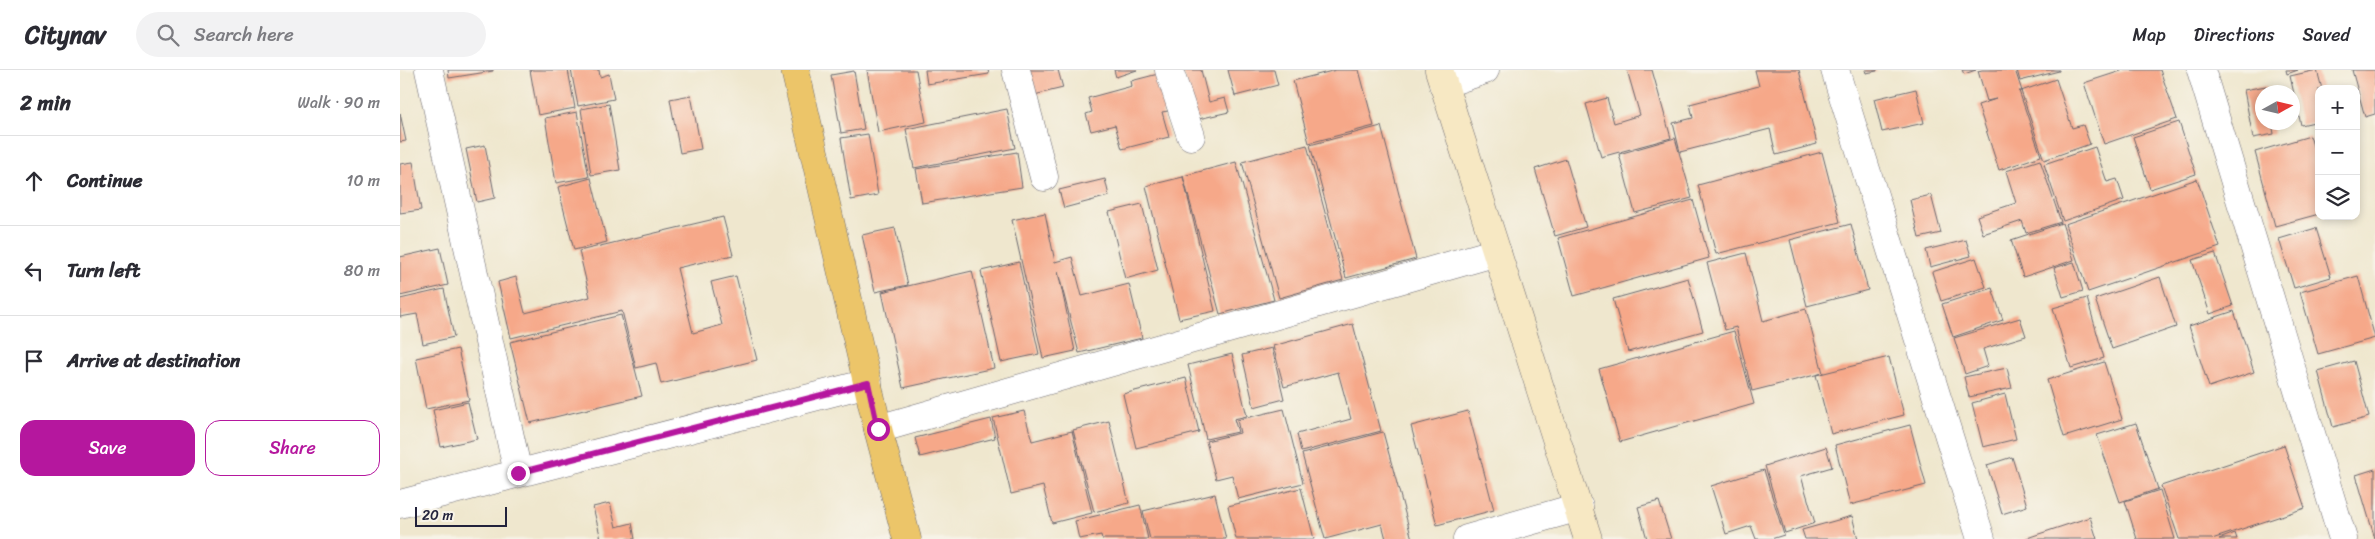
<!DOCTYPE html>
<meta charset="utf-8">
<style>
:root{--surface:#fff;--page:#f2f2f3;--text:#2b2b33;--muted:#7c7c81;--line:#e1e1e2;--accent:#b5179e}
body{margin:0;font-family:Sriracha,sans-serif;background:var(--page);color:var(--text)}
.controls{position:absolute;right:15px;top:15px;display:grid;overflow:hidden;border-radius:10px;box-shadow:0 2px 8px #0003}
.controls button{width:45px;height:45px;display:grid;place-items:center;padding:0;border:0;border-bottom:1px solid var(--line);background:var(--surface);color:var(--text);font:25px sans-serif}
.compass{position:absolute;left:1855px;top:15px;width:45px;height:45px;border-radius:50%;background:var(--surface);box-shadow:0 2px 8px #0003;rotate:82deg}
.scale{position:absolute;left:15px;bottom:12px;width:92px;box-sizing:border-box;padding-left:5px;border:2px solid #22223b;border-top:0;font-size:14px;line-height:18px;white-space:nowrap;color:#22223b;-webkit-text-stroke:4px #f7f3e8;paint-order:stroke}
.stop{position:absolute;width:15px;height:15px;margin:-11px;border:4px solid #b5179e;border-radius:50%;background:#fff}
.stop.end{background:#b5179e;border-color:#fff;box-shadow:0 1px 5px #0008}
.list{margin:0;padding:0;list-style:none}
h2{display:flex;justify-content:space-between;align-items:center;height:65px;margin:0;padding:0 20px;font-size:21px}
h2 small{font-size:16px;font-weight:400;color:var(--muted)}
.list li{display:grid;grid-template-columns:32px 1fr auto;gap:15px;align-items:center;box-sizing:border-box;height:90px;padding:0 20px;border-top:1px solid var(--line)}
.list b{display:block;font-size:19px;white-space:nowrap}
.list em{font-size:16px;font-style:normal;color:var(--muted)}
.actions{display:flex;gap:10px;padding:15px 20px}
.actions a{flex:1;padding:11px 0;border:1px solid var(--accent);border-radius:15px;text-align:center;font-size:18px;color:var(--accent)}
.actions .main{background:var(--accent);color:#fff}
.icon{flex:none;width:28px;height:28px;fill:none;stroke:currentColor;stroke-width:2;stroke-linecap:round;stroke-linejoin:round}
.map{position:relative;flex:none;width:1975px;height:469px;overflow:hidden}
header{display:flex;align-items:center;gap:30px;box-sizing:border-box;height:70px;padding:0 25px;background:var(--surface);border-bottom:1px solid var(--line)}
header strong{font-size:24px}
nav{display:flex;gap:28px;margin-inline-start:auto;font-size:18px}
.search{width:350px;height:45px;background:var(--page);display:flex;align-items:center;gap:12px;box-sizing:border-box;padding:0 18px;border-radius:28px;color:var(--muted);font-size:19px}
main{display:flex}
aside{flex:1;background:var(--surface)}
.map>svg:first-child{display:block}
.building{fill:#f6a889}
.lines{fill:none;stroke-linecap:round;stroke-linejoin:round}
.street-casing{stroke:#6a676e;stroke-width:29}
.secondary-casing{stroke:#6a676e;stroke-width:29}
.primary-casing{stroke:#6a676e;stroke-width:29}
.street{stroke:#fff;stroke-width:28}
.secondary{stroke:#f7e8c3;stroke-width:28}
.primary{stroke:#ecc569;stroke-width:28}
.route{stroke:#b5179e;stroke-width:6}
</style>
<header>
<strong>Citynav</strong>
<div class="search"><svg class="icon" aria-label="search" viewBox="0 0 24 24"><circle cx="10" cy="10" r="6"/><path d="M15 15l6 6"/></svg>Search here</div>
<nav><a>Map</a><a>Directions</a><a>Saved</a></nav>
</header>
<main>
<aside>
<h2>2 min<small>Walk · 90 m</small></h2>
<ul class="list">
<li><svg class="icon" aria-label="ahead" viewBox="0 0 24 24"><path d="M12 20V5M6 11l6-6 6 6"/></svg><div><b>Continue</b></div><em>10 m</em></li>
<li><svg class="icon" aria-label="left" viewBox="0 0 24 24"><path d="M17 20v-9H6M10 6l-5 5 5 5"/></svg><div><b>Turn left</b></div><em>80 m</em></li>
<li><svg class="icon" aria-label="arrive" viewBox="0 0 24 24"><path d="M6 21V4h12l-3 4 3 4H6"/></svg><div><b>Arrive at destination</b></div></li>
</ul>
<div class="actions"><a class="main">Save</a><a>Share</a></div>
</aside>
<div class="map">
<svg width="1975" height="469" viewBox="0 0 1975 469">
<rect width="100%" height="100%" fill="#f7f3e8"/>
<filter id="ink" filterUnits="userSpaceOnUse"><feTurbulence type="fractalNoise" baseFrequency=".02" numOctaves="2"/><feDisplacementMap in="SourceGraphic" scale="10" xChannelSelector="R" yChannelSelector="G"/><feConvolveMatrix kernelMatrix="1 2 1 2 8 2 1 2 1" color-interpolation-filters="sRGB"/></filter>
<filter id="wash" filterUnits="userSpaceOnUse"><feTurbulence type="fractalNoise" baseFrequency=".0096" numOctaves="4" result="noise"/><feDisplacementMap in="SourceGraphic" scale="20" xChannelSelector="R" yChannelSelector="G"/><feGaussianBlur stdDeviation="1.12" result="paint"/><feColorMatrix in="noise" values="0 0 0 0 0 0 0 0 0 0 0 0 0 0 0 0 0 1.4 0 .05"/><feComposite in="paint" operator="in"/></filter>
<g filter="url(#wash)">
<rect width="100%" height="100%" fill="#efe7ce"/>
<g id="blocks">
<path class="building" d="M48,0H93V1L49,8Z
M130,0H168L175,38L138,45Z
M171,0H199L200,7L209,4L214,29L178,36Z
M467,0H516L526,52L478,62Z
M525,0H588L589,4L527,14Z
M627,0H658L663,18L634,25Z
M714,0H737L716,7Z
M783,0H801L809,32L825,28L829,42L794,50Z
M828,0H874L878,15L835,26Z
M936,0H959L974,56L909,73L893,11Z
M1227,0H1252L1271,68L1201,87L1186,34L1207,28L1214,53L1240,45Z
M1355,0H1399L1417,74L1376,85L1370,59L1280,82L1273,53L1293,48L1290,34L1359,16Z
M1465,0H1477V1L1466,3Z
M1562,0H1576L1564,4Z
M1582,0H1615L1622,21H1619L1641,86L1599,100L1578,35L1596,29L1587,31L1578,1Z
M1617,0H1659V1L1620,11Z
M1724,0H1760L1777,49L1704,74L1684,13Z
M1886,0H1898L1887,4Z
M1917,0L1922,19H1919V51L1901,55L1890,6Z
M1952,0H1975V44L1965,47Z
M454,1L464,59L441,63L431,5Z
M758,4L768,41L762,42L769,67L722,79L715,55L691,61L686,44L692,42L688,28L732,16L731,11Z
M1656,9L1672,58L1683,55L1690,74L1644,90L1621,21Z
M1866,16L1867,22H1862V52H1872L1874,64L1853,68L1844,20Z
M1516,19L1524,53L1482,62L1474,29Z
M291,25L301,79L280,83L270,29Z
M209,34L220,100L191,105L181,39Z
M607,39L615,78L514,98L506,59Z
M177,42L189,107L156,113L145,48Z
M0,43L6,71L0,72Z
M1779,52L1796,104L1750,119L1733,67Z
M981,56L1016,189L946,208L910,75Z
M468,64L478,125L451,130L441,68Z
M1910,66L1919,95V144L1875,156L1855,82Z
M1275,68L1292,128L1235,143L1219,84Z
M85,75L95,128L77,132L66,79Z
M907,75L943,210L879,228L842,92Z
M1695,77L1707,112L1717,109L1724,130L1663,151L1644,94Z
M617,82L622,117L522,133L516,99Z
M1422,82L1440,152L1316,184L1298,115Z
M1166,89L1186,157L1155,166L1135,99Z
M1640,90L1661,152L1626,163L1622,151L1583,164L1577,146L1616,133L1606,101Z
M13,92L21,140L0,143V94Z
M836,92L874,230L820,244L783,106Z
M783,107L815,241L779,249L746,116Z
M191,108L207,172L174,180L158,117Z
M705,109L709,126L664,138L659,120Z
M1797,109L1820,177L1688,222L1665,154Z
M1531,125L1541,163L1519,168L1510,130Z
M1293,130L1309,188L1174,226L1158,168Z
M742,134L758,200L725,209L709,142Z
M645,143L655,192L672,187L682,226L729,214L742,268L679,283L658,202L675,281L643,288L612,150Z
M323,147L333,185L277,198L293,263L322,255L311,212L336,206L357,290L261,314L256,293L236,298L222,241L111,268L98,212L116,207L125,243L190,227L179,181Z
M1662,153L1674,190L1623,207L1611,170Z
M1451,154L1468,220L1407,236L1390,170Z
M495,158L508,215L475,222L462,165Z
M1916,158L1931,207L1894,218L1879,169Z
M1566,170L1571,186L1530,197L1526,180Z
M40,178L48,215L0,226V187Z
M1346,183L1363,251L1406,239L1423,303L1352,321L1336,257L1325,260L1307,193Z
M1815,183L1833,236L1810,244L1792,190Z
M1576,188L1586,217L1541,231L1532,202Z
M619,192L639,284L601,292L581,201Z
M1674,192L1683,221L1663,227L1654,198Z
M572,201L594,298L503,318L482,222Z
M1958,206L1975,268L1918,284L1900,222Z
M1760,207L1776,257L1712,279L1695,229Z
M1288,208L1303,261L1228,282L1213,229Z
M1592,218L1603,250L1553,267L1542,234Z
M44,219L54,267L23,274L17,244L0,247V229Z
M1687,228L1704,288L1671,298L1653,238Z
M1834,241L1854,302L1809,317L1789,256Z
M221,245L242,326L130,353L110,272Z
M1620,248L1626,266L1583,279L1588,296L1565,304L1554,268Z
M953,254L981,361L901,382L897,364L951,349L938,302L884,317L873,276Z
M1334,261L1354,334L1220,372L1199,299Z
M872,278L884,329L854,337L842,285Z
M58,279L69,330L26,339L16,288Z
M832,284L847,346L834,349L838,362L806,369L788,295Z
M1489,287L1504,345L1431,364L1416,305Z
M1954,291L1969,347L1933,357L1918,301Z
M1704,292L1722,349L1664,367L1647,310Z
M1607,298L1612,318L1569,327L1564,307Z
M786,308L799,362L736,378L723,324Z
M1605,324L1616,369L1583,377L1572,333Z
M68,332L77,369L41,377L33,340Z
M884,339L903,413L838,429L832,405L816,409L806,371L840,363L837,350Z
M624,341L632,371L672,361L692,443L652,453L643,416L611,424L593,348Z
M1068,341L1094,440L1037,455L1011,356Z
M591,349L595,368L520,387L515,368Z
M709,351L729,433L694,442L673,360Z
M1736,353L1758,419L1720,432L1697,365Z
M1510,355L1526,415L1450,435L1435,375Z
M983,362L1012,469H986L982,454L925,469L902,384Z
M1884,375L1905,438L1812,469H1779L1761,416Z
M1426,377L1432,397L1401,406L1415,453L1385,463L1365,396Z
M1612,387L1627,436L1602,444L1587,395Z
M1975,399V469L1956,405Z
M1364,400L1384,465L1371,469H1356L1351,456L1326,464L1311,416Z
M901,418L914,469H836L828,436Z
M1760,420L1775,469H1737L1725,431Z
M815,424L826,469H750L743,441Z
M1259,431L1271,469H1247L1238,437Z
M210,433L216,457L232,453L235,469H201L193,437Z
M740,435L748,469H702L701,465L679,469L675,451Z
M1452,446L1458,469H1405L1402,460Z
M1690,447L1697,469H1624Z
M1835,463L1837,469H1819Z"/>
</g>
</g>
<g filter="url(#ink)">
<use href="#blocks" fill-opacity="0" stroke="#6a676e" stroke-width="1"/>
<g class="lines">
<g class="street-casing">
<path id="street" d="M29,0L118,403
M616,0L644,107
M769,0L791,66
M1435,0L1581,469
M1801,0L1943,469
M1043,14L1085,0
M478,359L1097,182
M0,434L468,313
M1067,469L1179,437"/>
</g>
<g class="secondary-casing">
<path id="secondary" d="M1039,0L1188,469"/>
</g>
<g class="primary-casing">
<path id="primary" d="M395,0L478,359L507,469"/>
</g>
<use href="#street" class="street"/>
<use href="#secondary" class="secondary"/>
<use href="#primary" class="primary"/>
</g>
</g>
<g class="lines" filter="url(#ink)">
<path class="route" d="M118,403L468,313L478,359"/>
</g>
</svg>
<div class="controls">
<button>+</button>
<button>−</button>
<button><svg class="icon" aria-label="layers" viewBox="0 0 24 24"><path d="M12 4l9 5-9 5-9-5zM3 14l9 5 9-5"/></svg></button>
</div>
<svg class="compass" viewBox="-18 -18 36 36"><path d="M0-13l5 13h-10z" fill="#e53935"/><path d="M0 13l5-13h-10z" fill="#7c7c81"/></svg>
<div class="scale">20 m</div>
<div class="stop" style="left:478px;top:359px"></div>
<div class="stop end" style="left:118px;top:403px"></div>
</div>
</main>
